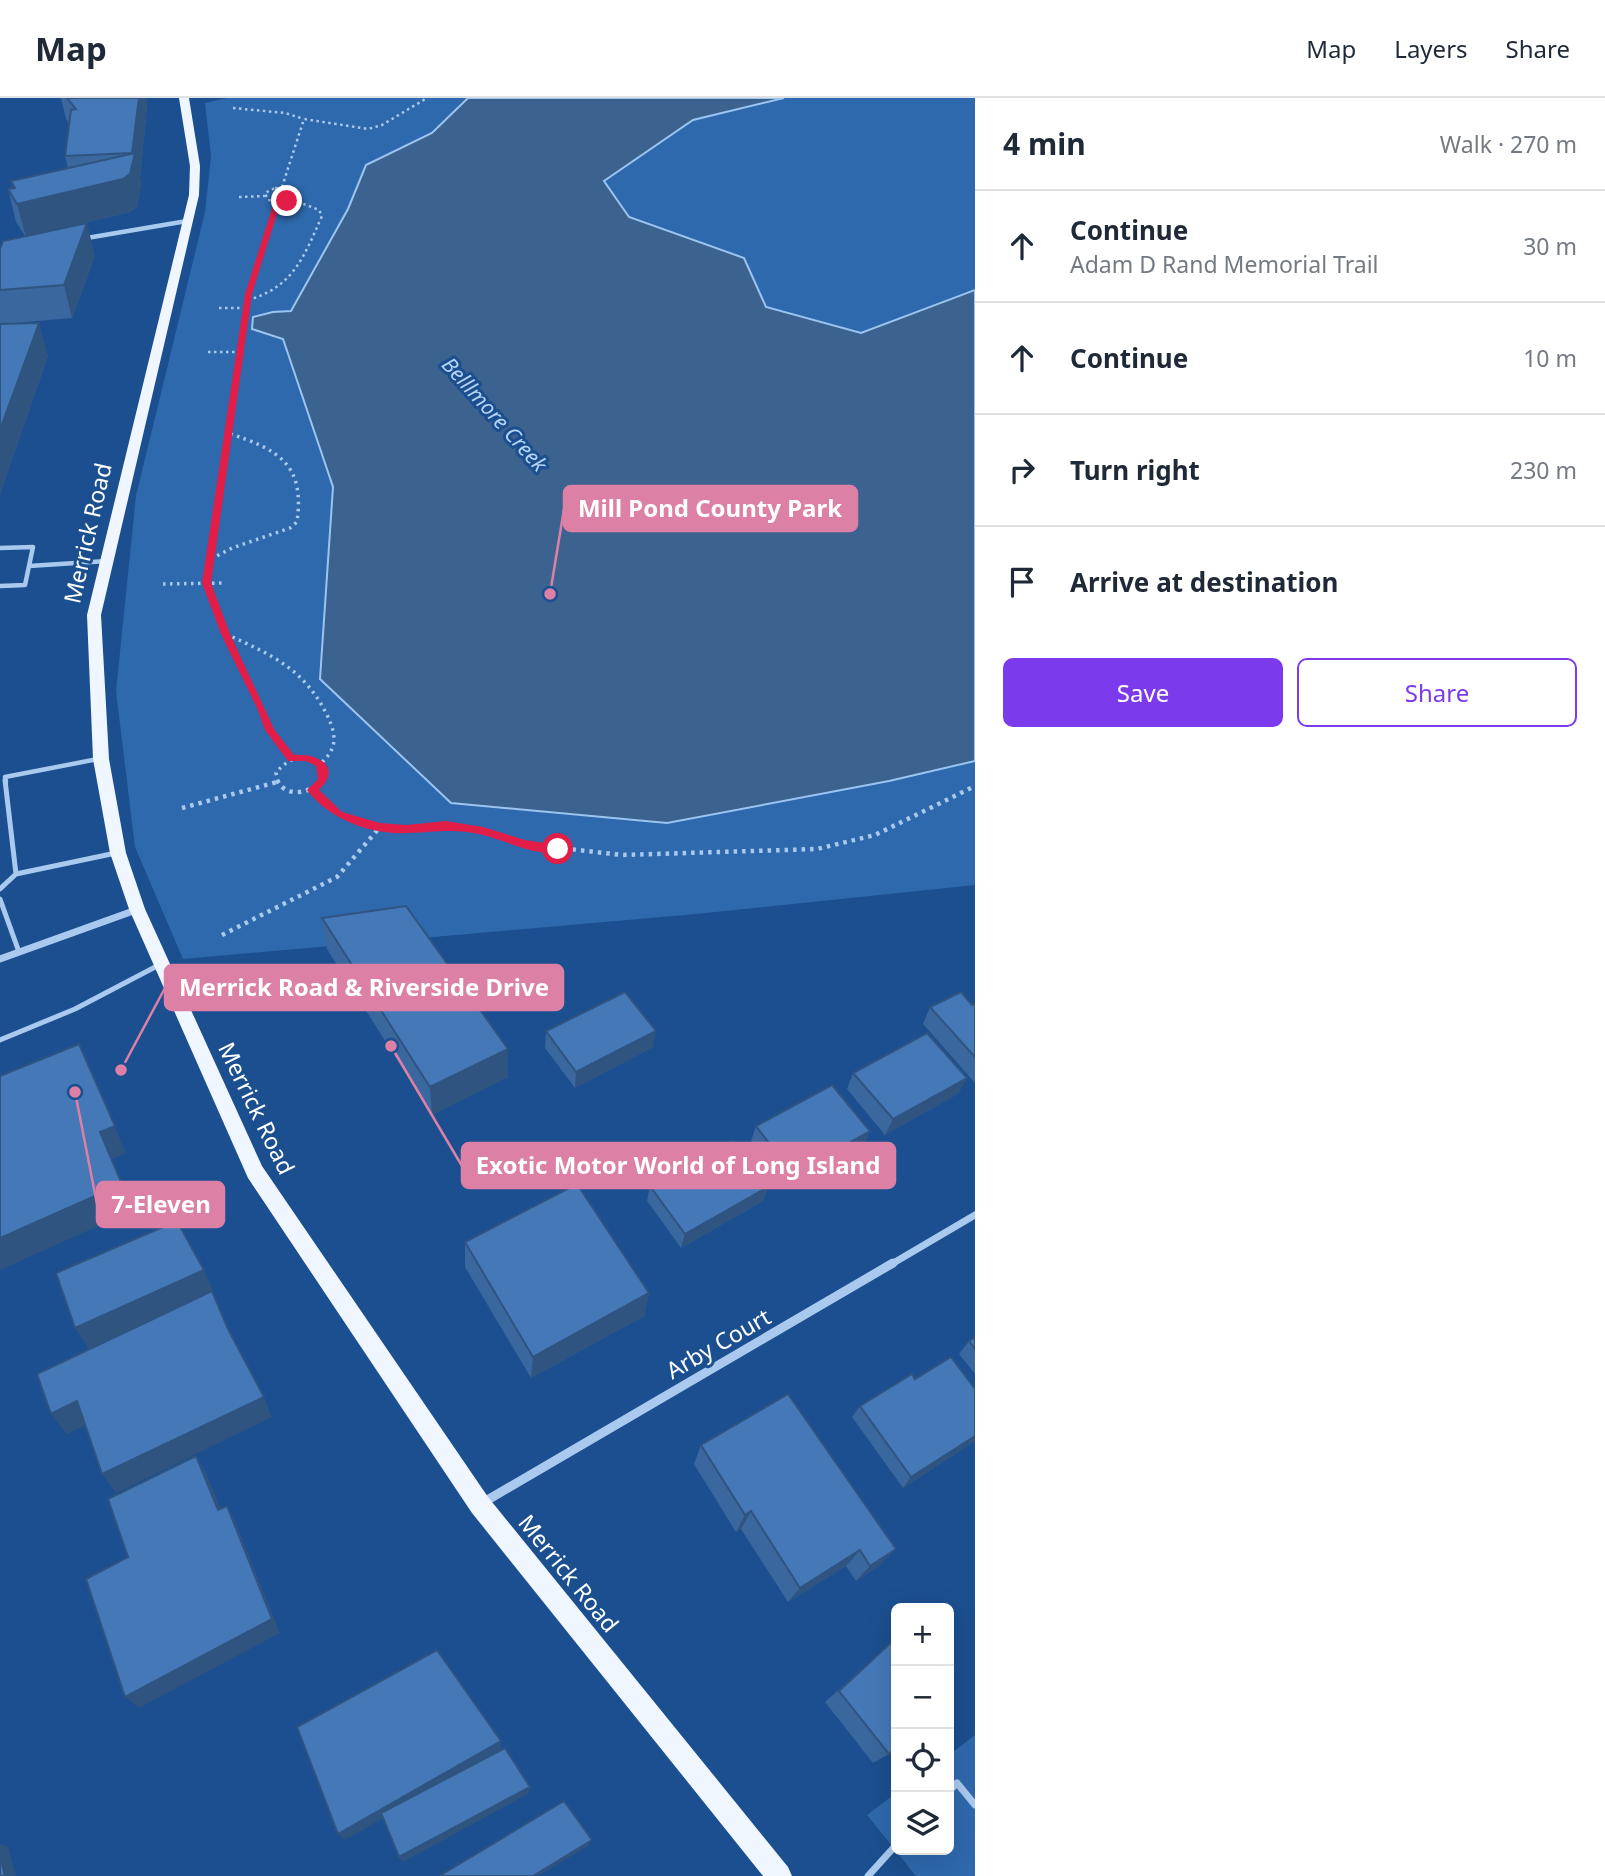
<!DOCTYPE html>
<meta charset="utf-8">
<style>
:root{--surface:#fff;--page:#f6f6f7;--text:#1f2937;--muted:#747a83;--line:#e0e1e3;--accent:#7c3aed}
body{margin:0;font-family:"Noto Sans",sans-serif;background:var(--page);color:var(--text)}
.controls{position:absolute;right:21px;bottom:21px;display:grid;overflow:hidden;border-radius:10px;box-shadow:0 7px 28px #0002}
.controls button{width:63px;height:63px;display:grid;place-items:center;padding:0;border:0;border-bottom:2px solid var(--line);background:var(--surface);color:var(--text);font:35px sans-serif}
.stop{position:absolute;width:21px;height:21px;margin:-16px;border:5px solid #e11d48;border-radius:50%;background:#fff}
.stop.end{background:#e11d48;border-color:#fff;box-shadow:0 2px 7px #0008}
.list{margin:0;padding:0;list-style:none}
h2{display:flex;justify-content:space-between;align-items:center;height:91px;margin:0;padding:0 28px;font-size:30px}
h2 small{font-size:23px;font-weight:400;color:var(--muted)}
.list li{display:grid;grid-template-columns:46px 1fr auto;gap:21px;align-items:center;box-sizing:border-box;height:112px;padding:0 28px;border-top:2px solid var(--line)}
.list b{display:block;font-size:26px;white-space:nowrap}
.list p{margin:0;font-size:23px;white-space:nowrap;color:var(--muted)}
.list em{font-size:23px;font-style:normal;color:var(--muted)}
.actions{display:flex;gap:14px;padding:21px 28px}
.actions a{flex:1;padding:16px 0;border:2px solid var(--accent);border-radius:10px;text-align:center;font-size:24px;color:var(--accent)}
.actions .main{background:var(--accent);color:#fff}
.icon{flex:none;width:38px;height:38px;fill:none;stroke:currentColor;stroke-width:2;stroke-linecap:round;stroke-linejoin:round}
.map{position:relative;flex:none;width:975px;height:1778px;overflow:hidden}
header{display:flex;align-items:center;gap:42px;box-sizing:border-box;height:98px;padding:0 35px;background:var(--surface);border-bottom:2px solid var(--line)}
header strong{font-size:33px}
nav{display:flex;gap:38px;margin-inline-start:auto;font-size:24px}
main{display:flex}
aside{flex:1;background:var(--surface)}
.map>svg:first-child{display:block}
.green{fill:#2e69ad}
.water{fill:#3c6290;stroke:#9cc4f0;stroke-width:2}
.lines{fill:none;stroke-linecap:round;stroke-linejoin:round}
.path-far2{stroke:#a9c9ee;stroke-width:2.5;stroke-dasharray:2.5 3.5;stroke-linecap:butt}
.path-far1{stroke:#a9c9ee;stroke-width:3.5;stroke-dasharray:2.5 4.5;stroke-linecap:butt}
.path{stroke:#a9c9ee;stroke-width:4.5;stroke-dasharray:3.5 5;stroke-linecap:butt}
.service-far2{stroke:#a9c9ee;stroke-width:4.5}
.service-far1{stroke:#a9c9ee;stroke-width:5}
.service{stroke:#a9c9ee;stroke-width:7}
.minor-far2{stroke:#a9c9ee;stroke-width:4.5}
.minor-far1{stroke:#a9c9ee;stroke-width:7}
.minor{stroke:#a9c9ee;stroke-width:9}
.primary{fill:#f0f6ff;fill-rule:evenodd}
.wall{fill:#3a679d}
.shaded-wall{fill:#305480}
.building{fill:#4478b7;stroke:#305480;stroke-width:2}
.route{fill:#e11d48}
.labels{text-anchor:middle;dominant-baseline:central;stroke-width:6;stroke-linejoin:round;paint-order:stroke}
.far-water-label{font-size:21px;font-style:italic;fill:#b5d3f5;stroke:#1b4f8f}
.street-label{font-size:23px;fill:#fff;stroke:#1b4f8f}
.leader{fill:none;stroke:#dd80a5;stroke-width:2.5}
.callout-dot{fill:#dd80a5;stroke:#1b4f8f;stroke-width:2.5}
.callout{fill:#dd80a5;stroke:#dd80a5;stroke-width:2.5}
.callout-label{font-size:24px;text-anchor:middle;font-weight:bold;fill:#fff}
</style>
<header>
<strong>Map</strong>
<nav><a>Map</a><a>Layers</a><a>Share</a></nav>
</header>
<main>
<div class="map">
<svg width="975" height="1778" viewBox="0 0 975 1778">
<rect width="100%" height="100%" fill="#1b4f8f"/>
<path class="green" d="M227,0H975V787L696,816L183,861L135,749L116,593L136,398L205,114L211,58L205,5Z
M975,1637V1778H916L867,1717L896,1695V1752H949V1657Z"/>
<path class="water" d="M468,0H784L693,22L604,83L629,119L744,160L766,209L861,235L975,192V663L889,683L667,725L451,705L320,581L333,389L283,241L252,231L253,219L273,214L291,213L348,111L366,67L432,35Z"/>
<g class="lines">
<path class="path-far2" d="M233,10L285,15L304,21
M282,89L304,21L368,31L382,27L427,0
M275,90H289L294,97L282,104L268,102L265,95Z
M239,99L265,98
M248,202C294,189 304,158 322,118L319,112L291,101
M219,210H247
M208,254H240
M234,302L249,196L277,104"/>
<path class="path-far1" d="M234,300L207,485L225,536L270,632L291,660
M211,461L232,450L290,430L297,424C305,366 279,352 228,335
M163,486L222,485
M226,536C272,557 305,571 328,619C337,639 337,651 320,666
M278,684L276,675C289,658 309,653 324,671L321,684"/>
<path class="path" d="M277,682C286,701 311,695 323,682
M182,710L277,684
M380,729L406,731L446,727L483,733L525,746L622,757L817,751L875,737L975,688
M222,837L337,779L380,729L339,716L312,692"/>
<path class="service-far2" d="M0,450L33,449L25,487L0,488
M29,468L107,463
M6,684L5,679L98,661"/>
<path class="service-far1" d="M5,682L16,776L116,755
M0,791L16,776
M0,801L19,854
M0,942L75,911L159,867"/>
<path class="service" d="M949,1693L957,1685L975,1707
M868,1778L896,1747"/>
<path class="minor-far2" d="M81,141L187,123"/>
<path class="minor-far1" d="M0,861L136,812
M890,1167L975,1117"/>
<path class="minor" d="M484,1404L893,1165"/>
<path class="primary" d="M179,0H189L200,68L199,97L101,517L109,661L126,755L145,811L262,1068L488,1399L788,1769L792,1778H763L472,1415L248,1080L129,811L110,755L93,661L87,517L189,97L190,68Z"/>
</g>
<path class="wall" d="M61,0H146L147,9L140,80L141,87L137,109L130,114L59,131L95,158L72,220L14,225L48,258L0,396V151L25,138L16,124L8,91L13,90L11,83L68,70L65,58L69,25L66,21Z
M322,820L508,951V979L432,1017L327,851Z
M975,905V985L923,926L930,909L972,907Z
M546,933L653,949L575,990L545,950Z
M853,975L959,995L885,1037L847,991Z
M756,1028L870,1033L863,1048L787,1091L751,1043Z
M650,1088L768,1089L763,1103L681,1150L647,1103Z
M465,1144L649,1195L644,1218L531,1280L465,1169Z
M975,1239V1276L959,1256L969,1243Z
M915,1281L975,1343L903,1390L852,1319L860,1308Z
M788,1296L880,1467L856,1483L846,1468L788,1504L741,1431L736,1434L694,1366L701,1347Z
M896,1540L889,1656L873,1665L825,1604Z"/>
<path class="shaded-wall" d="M139,0H146L147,9L140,80L141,87L137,109L130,114L26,139L17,106L132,55Z
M87,125L95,158L72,220L64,187Z
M39,225L48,258L0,396V332Z
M656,933L653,949L575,990L576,974Z
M79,946L126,1055L112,1061L134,1112L0,1172V1140L100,1034Z
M508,951V979L432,1017L430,989Z
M967,980L959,995L885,1037L893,1021Z
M870,1033L863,1048L787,1091L793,1076Z
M768,1089L763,1103L681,1150L685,1136Z
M204,1172L214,1195L90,1252L75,1230Z
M649,1195L644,1218L531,1280L533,1259Z
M264,1299L272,1319L116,1395L102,1376Z
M77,1303L92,1324L67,1336L51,1316Z
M975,1338V1343L903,1390L911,1379Z
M196,1358L207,1377L228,1429L218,1412Z
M227,1408L236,1425L280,1535L139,1610L125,1599Z
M751,1413L741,1431L736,1434L745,1417Z
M896,1451L880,1467L856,1483L870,1468Z
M860,1452L846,1468L788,1504L800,1490Z
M501,1643V1652L345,1742L338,1736Z
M530,1689L528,1696L403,1764L399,1759Z
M592,1742L588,1748L538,1778H533Z
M0,1746L8,1749L16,1778H5L0,1758Z"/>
<path class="building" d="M67,0H139L132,55L65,58L71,12L76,11Z
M135,55L130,76L123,81L17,106L8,91L15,90L11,83Z
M87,125L64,187L0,192V151L3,143Z
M39,225L0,332V226Z
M406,808L508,951L430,989L322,820Z
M625,894L656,933L576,974L546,933Z
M961,894L972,907L975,905V959L930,909Z
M927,935L967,980L893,1021L853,975Z
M79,946L115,1028L100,1034L122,1086L0,1140V978Z
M832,987L870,1033L793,1076L756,1028Z
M732,1043L768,1089L685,1136L650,1088Z
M577,1086L649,1195L533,1259L465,1144Z
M177,1123L204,1172L75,1230L56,1175Z
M212,1193L228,1231L264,1299L102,1376L77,1303L51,1316L37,1276Z
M975,1239V1251L969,1243Z
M951,1259L975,1291V1338L911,1379L860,1308L912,1276L915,1281Z
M788,1296L896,1451L870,1468L860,1452L800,1490L751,1413L745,1417L701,1347Z
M196,1358L218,1412L227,1408L272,1521L125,1599L86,1481L128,1459L108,1401Z
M896,1540V1649L889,1656L839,1593Z
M437,1552L501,1643L338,1736L297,1629Z
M505,1650L530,1689L399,1759L381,1715Z
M564,1703L592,1742L533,1778H442L441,1777Z
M0,1758L5,1778H0Z"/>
<path class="route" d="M289,101V104L280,106L252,196L211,485L230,536L274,631L294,657C318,655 343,669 319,692L342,714L380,725L406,727L446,723L483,729L525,742L558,747L564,751L562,754C536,759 508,743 483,737C454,730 436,734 408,735C370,737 329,721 307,692L318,681L316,668L306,663H288L265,632L257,610L221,536L202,485L245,196L274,104Z"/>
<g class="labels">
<g class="far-water-label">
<text transform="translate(495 316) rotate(48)">Belllmore Creek</text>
</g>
<g class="street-label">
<text transform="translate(87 435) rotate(-77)">Merrick Road</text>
<text transform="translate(257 1010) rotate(64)">Merrick Road</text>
<text transform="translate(718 1245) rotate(-30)">Arby Court</text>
<text transform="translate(569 1475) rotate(51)">Merrick Road</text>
</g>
</g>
<path class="leader" d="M550 496L564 411M121 972L165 890M391 948L462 1068M75 994L97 1106"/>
<g class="callout-dot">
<circle cx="550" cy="496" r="7"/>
<circle cx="121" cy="972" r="7"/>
<circle cx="391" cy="948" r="7"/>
<circle cx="75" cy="994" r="7"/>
</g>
<g class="callout">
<rect x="564" y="388" width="293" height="45" rx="7"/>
<rect x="165" y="867" width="398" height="45" rx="7"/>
<rect x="462" y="1045" width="433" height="45" rx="7"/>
<rect x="97" y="1084" width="127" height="45" rx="7"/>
</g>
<g class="callout-label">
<text x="710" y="419">Mill Pond County Park</text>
<text x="364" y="898">Merrick Road &amp; Riverside Drive</text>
<text x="678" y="1076">Exotic Motor World of Long Island</text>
<text x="161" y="1115">7-Eleven</text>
</g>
</svg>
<div class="controls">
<button>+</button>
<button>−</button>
<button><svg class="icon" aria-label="locate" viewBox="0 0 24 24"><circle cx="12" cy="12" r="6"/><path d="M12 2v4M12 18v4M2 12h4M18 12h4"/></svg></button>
<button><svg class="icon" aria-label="layers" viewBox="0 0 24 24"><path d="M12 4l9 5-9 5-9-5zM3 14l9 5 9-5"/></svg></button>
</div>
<div class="stop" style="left:558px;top:751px"></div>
<div class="stop end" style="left:287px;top:103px"></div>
</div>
<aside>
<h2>4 min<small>Walk · 270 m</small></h2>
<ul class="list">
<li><svg class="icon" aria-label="ahead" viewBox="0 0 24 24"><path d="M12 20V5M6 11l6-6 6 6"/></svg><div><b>Continue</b><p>Adam D Rand Memorial Trail</p></div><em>30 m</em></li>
<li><svg class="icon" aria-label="ahead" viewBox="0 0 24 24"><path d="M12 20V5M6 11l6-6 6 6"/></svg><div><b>Continue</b></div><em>10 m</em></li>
<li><svg class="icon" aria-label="right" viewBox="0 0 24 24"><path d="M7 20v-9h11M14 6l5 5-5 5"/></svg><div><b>Turn right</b></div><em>230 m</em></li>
<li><svg class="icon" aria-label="arrive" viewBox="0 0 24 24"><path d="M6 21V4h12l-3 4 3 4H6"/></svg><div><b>Arrive at destination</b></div></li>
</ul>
<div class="actions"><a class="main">Save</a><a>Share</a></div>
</aside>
</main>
